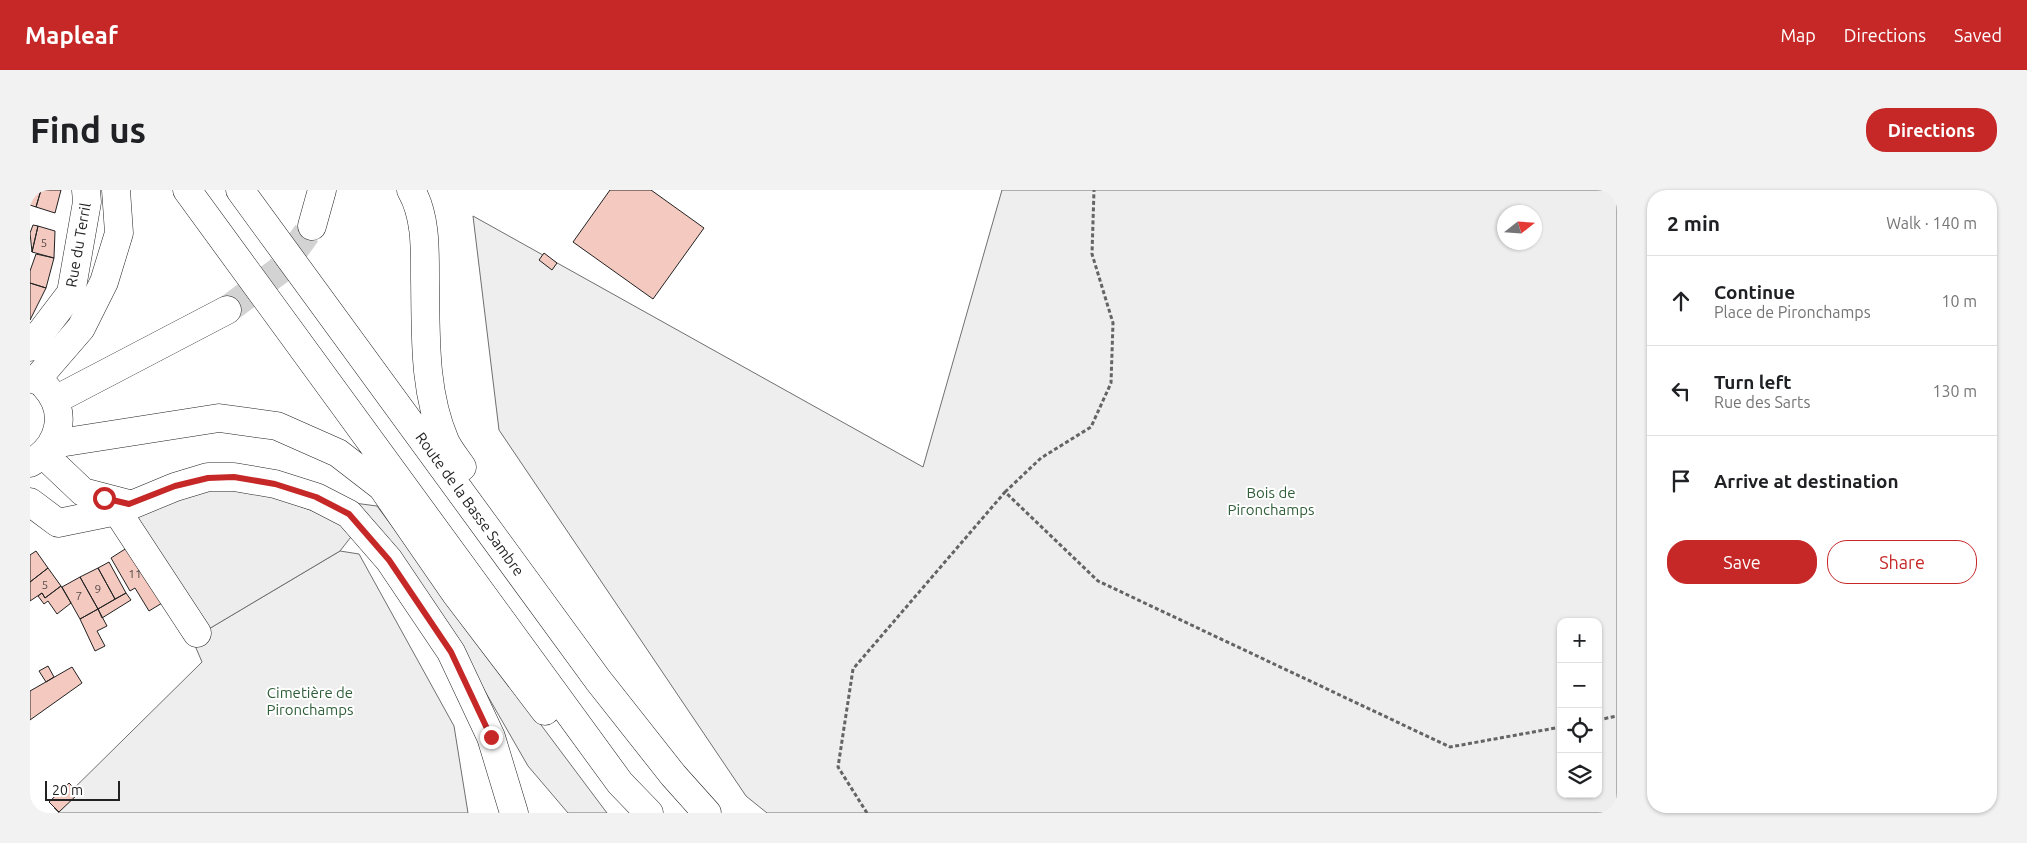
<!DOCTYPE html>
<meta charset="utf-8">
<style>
:root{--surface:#fff;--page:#f2f2f2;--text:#202124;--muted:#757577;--line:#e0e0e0;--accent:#c62828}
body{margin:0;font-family:Ubuntu,sans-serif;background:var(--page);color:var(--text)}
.controls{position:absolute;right:15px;bottom:15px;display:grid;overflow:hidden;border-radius:10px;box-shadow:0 1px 4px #0004}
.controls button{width:45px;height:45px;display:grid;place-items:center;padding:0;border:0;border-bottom:1px solid var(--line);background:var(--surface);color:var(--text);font:25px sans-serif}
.compass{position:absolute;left:1467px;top:15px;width:45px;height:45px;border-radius:50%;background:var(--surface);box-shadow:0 1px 4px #0004;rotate:73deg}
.scale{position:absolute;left:15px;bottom:12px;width:75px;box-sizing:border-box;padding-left:5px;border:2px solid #222;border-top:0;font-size:14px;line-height:18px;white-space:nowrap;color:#222;-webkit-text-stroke:4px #fff;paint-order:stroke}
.stop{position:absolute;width:15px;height:15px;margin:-11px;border:4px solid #c62828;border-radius:50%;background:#fff}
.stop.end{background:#c62828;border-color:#fff;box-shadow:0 1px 5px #0008}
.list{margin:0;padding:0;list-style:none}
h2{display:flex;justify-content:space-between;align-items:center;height:65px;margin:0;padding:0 20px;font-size:21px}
h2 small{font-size:16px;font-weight:400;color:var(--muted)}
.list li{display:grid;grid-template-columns:32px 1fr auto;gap:15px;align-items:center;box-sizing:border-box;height:90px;padding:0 20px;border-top:1px solid var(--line)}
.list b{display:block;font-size:19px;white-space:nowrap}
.list p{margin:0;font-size:16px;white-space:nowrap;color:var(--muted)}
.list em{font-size:16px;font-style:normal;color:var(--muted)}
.actions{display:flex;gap:10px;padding:15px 20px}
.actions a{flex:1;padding:11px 0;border:1px solid var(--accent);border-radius:20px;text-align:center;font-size:18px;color:var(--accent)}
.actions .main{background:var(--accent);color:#fff}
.icon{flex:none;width:28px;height:28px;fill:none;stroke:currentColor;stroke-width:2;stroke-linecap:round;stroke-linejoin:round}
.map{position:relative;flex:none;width:1587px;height:623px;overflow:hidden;border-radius:20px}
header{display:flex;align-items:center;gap:30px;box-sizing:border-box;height:70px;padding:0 25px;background:var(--accent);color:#fff}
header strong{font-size:24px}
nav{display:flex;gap:28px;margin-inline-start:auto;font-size:18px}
.intro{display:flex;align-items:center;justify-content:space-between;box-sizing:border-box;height:120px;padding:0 30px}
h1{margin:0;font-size:35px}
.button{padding:12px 22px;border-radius:20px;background:var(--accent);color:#fff;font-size:18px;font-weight:700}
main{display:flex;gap:30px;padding:0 30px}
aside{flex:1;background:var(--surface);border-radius:20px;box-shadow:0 1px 4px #0004}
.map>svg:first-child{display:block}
.green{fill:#eee;stroke:#6f6f6f;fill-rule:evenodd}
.parking{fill:#ededed;stroke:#6f6f6f}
.building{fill:#f3c9c0;stroke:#222}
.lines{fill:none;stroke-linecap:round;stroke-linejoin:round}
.minor-tunnel{stroke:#d3d3d3;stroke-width:28;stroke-dasharray:28 14;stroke-linecap:butt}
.minor-casing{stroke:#222;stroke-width:29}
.highway-casing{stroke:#222;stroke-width:29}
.path{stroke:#646464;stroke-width:3;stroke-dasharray:4 2.5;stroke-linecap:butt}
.minor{stroke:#fff;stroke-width:28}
.highway{stroke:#fff;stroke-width:28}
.route{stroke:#c62828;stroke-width:6}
.labels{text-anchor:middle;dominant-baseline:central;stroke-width:4;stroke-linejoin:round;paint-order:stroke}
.number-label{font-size:12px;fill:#564c4a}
.street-label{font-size:15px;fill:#222;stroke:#fff}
.park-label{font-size:15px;fill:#2f5e38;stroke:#fff}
</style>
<header>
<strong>Mapleaf</strong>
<nav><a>Map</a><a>Directions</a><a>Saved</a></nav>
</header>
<div class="intro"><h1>Find us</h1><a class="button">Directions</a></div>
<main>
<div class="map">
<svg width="1587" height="623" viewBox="0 0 1587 623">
<rect width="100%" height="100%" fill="#fff"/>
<path class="green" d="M972,0H1587V623H737L716,606L469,240L443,26L893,277ZM1474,22H1504V52H1474ZM1531,432H1568V604H1531Z
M324,313L347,316L577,623H538L498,576L437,470Z
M310,361L329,364L424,536L438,623H29L24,618L172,472L163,451L172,443Z"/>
<path class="parking" d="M211,299L240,305L310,331L324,343L310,361L172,443L100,327L178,300Z"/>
<path class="building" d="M0,0H11L6,17L0,15Z
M11,0H31L25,23L6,17Z
M580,0H621L674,38L623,109L543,52Z
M3,35L8,36L2,62L0,43Z
M8,36L25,41L24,68L2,62Z
M514,63L527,73L522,80L509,70Z
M6,64L24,68L16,98L0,93V81Z
M0,93L16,98L0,130Z
M103,354L137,410L119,421L105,398L100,401L81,368Z
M6,361L18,378L0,392V365Z
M79,372L96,403L85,409L68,378Z
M18,378L31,396L15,408L12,403L0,411V392Z
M68,378L85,409L68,419L50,387Z
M50,387L68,419L50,429L32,397Z
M31,396L41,413L27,424L18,411L14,414L8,406L12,403L15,408Z
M96,403L101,410L72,428L68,419Z
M68,419L77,436L67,441L75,456L65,461L50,429Z
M18,476L24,487L16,492L9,481Z
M42,477L52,493L0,530V501Z
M39,593L49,603L29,622L19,612Z"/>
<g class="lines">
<path class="minor-tunnel" d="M197,120L250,80L282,36"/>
<g class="minor-casing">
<path id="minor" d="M282,36L292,0
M0,157L41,103L57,12L56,0
M25,210L197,120
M14,265L53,302L99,314
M0,273C30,257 39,222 15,196
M0,312L28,333L87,321L145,297L178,287H204L245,294L286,307L319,324L359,370L421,462L461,547L484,623
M87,321L167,443"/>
</g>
<g class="highway-casing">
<path id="highway" d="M157,0L590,593L619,623
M210,0L568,490L643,585L677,623
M381,0C396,26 395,59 395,89C396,143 393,200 415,251C419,260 426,268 432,277
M6,190L51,138L74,92L89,43L86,0
M23,254L189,228L247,236L308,263L352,297L426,404L515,521"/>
</g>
<path class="path" d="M975,302L1011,268L1061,237L1081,193L1083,133L1062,64L1064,0
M1568,530L1587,526
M837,623L808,577L823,479L975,302L1068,391L1420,557L1531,537"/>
<use href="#minor" class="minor"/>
<use href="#highway" class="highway"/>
</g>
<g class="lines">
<path class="route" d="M74,308L99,314L145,296L178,288L204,287L245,294L286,307L319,324L359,370L421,462L461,547"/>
</g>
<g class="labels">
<g class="number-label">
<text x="14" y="52">5</text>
<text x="105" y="383">11</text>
<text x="15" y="394">5</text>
<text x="68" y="398">9</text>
<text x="49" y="405">7</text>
</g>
<g class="street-label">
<text transform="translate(48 55) rotate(-80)">Rue du Terril</text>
<text transform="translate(440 314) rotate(54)">Route de la Basse Sambre</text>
</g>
<g class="park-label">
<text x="1241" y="302">Bois de<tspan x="1241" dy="17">Pironchamps</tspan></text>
<text x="280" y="502">Cimetière de<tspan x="280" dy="17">Pironchamps</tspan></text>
</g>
</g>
</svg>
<div class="controls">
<button>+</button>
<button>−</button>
<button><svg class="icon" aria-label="locate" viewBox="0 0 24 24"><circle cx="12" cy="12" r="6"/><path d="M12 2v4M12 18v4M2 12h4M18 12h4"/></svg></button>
<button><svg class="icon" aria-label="layers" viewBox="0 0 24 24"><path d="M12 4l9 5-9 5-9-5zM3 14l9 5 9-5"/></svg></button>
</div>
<svg class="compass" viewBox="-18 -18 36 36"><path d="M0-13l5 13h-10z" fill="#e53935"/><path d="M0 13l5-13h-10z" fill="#757577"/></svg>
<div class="scale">20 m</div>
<div class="stop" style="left:74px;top:308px"></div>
<div class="stop end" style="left:461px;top:547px"></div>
</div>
<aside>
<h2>2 min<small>Walk · 140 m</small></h2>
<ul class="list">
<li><svg class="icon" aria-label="ahead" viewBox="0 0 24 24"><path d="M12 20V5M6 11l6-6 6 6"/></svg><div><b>Continue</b><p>Place de Pironchamps</p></div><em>10 m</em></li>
<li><svg class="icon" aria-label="left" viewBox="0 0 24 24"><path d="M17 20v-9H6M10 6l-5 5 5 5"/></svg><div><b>Turn left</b><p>Rue des Sarts</p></div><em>130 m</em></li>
<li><svg class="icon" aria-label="arrive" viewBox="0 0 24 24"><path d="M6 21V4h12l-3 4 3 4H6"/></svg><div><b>Arrive at destination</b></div></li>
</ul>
<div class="actions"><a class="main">Save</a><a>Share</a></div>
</aside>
</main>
